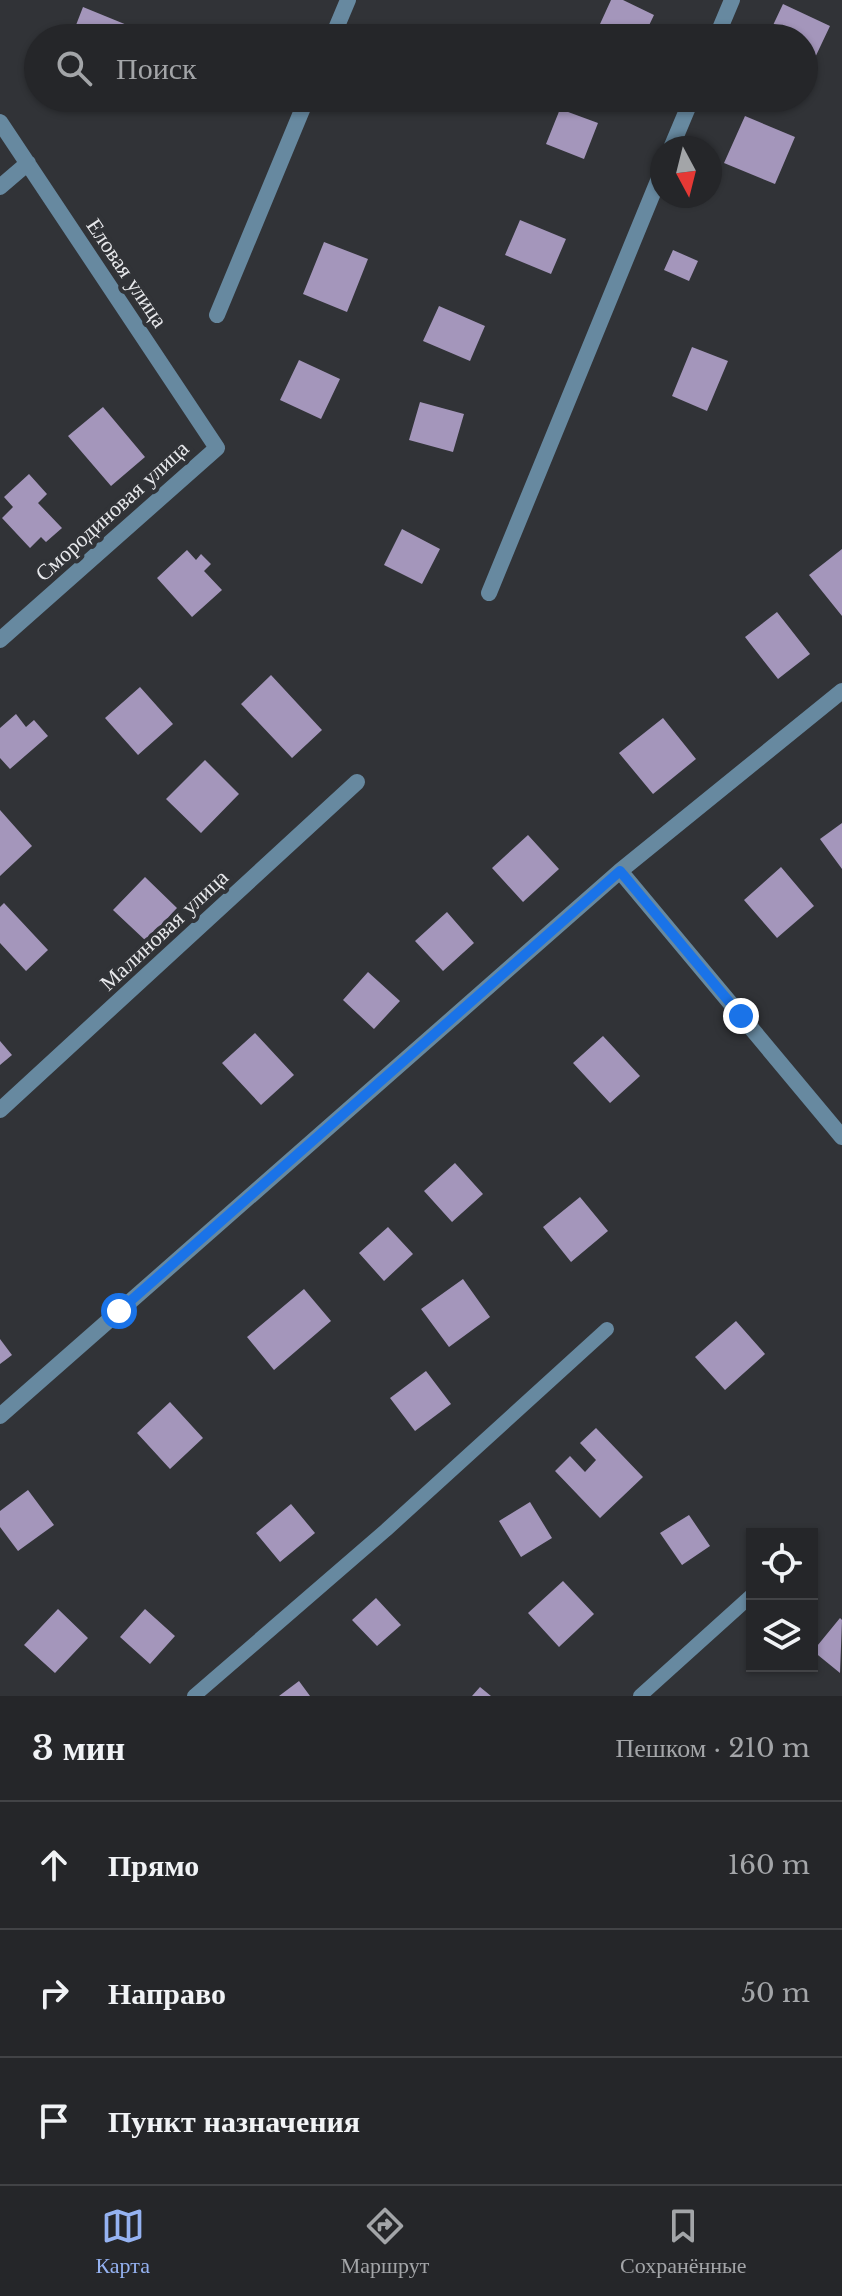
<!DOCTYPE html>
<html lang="ru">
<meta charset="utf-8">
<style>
:root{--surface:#252629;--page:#2d2e31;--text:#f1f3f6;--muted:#a3a5a8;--line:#424346;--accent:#95b2f1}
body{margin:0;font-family:"Libre Baskerville",serif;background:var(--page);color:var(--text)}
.controls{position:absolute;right:24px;bottom:24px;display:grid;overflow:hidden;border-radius:0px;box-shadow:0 2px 6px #0004}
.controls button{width:72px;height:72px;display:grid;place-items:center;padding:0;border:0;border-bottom:2px solid var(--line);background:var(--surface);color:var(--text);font:40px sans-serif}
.compass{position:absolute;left:650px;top:136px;width:72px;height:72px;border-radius:50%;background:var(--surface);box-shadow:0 2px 6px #0004;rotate:173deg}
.stop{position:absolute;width:24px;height:24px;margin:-18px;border:6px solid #1a73e8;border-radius:50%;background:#fff}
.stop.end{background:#1a73e8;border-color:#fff;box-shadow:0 2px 8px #0008}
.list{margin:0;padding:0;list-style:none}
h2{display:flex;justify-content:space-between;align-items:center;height:104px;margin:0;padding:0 32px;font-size:34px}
h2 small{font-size:26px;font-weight:400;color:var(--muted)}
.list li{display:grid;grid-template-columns:52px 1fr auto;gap:24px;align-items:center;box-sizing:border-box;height:128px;padding:0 32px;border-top:2px solid var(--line)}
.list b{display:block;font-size:30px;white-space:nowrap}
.list em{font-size:26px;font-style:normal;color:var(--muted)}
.icon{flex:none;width:44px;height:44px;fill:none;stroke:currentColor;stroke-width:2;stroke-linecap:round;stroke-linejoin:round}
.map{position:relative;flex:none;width:842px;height:1696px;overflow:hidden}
.search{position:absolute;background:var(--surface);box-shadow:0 2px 6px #0004;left:24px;right:24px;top:24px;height:88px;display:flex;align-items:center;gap:20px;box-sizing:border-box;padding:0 28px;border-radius:44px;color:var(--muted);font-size:30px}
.sheet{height:488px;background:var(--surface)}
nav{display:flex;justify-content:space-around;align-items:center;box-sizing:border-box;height:112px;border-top:2px solid var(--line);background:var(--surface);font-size:22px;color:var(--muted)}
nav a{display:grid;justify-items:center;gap:4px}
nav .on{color:var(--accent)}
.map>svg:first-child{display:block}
.building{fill:#a496bb}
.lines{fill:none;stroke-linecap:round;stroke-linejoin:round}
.lane{stroke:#6789a0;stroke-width:14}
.street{stroke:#6789a0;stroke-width:16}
.route{stroke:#1a73e8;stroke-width:10}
.labels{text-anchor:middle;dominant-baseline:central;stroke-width:8;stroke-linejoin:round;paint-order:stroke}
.street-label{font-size:22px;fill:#e7e8eb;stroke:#313337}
</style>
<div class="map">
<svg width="842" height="1696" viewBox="0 0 842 1696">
<rect width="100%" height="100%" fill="#313337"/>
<path class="building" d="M611,0H623L654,15L643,38L595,35Z
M783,4L830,26L812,64L804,60V38H767Z
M83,7L127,25L121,38H71Z
M560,109L598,123L584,159L546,144Z
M745,116L795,137L775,184L724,163Z
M520,220L566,239L551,274L505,255Z
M324,242L368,259L347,312L303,294Z
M673,250L698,261L689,281L664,270Z
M439,306L485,326L470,361L423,341Z
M692,347L728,361L707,411L672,396Z
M299,360L340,379L321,419L280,400Z
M420,402L464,414L453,452L409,440Z
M103,407L145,457L111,486L68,436Z
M29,474L47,494L38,503L62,528L46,542L41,537L30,548L2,518L13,507L4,497Z
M402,529L440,549L422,584L384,565Z
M842,549V616L809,575Z
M187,550L196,560L201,554L211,564L204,571L222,590L192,617L157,578Z
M777,612L810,654L778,679L745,637Z
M271,675L322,730L292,758L241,704Z
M140,687L173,724L138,755L105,718Z
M16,714L26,727L34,720L48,736L10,769L0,758V728Z
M663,718L696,759L653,794L619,753Z
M205,760L239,794L201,833L166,799Z
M0,810L32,846L0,876Z
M842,823V869L820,839Z
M528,835L559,869L523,902L492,868Z
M781,867L814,906L777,938L744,900Z
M145,877L177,908L146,941L113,910Z
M4,903L48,950L26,971L0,943V907Z
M447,912L474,943L443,971L415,941Z
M368,972L400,1001L374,1029L343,1000Z
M255,1033L294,1075L261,1105L222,1063Z
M603,1036L640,1076L610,1103L573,1063Z
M0,1041L12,1055L0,1065Z
M455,1163L483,1194L452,1222L424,1191Z
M580,1197L608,1231L571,1262L543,1227Z
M388,1227L413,1254L384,1281L359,1253Z
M463,1279L490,1317L449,1347L421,1309Z
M304,1289L331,1321L274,1370L247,1337Z
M736,1321L765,1354L725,1390L695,1357Z
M0,1339L12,1355L0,1364Z
M426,1371L451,1404L415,1431L390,1398Z
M170,1402L203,1438L170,1469L137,1433Z
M596,1428L643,1477L600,1518L555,1471L570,1456L585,1472L596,1460L580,1443Z
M28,1490L54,1525L18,1551L0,1527V1511Z
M530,1502L552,1538L521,1557L499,1521Z
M291,1504L315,1533L280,1562L256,1533Z
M689,1515L710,1546L682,1565L660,1533Z
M563,1581L594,1614L559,1647L528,1613Z
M376,1598L401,1625L377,1646L352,1620Z
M58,1609L88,1638L55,1673L24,1645Z
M145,1609L175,1636L150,1664L120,1637Z
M840,1618L842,1620L840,1673L813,1651Z
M299,1681L310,1696H279Z
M480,1687L491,1696H472Z"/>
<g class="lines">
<path class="lane" d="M194,1696L386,1530L607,1329
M640,1696L752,1595"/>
<path class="street" d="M332,38L348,0
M716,38L732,0
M0,122L217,448L0,640
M671,148L692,98
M0,187L28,163
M217,315L307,98
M489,593L662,171
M620,871L842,1137
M0,1110L357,782
M0,1416L620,871L842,691"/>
</g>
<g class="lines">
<path class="route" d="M119,1311L620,871L741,1016"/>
</g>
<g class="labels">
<g class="street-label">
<text transform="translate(127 273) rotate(56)">Еловая улица</text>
<text transform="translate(112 511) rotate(-42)">Смородиновая улица</text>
<text transform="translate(164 930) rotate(-43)">Малиновая улица</text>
</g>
</g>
</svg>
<div class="controls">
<button><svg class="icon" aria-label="locate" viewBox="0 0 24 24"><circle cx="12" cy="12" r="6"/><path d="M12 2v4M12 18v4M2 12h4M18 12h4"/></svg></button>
<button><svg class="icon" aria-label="layers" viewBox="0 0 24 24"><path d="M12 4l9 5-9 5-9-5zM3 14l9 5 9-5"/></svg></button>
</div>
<svg class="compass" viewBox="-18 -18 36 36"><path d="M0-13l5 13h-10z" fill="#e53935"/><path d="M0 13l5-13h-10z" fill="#a3a5a8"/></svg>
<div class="stop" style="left:119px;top:1311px"></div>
<div class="stop end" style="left:741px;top:1016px"></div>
<div class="search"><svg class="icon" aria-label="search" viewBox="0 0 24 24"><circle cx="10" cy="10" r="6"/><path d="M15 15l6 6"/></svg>Поиск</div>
</div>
<section class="sheet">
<h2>3 мин<small>Пешком · 210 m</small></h2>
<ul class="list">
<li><svg class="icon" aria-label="ahead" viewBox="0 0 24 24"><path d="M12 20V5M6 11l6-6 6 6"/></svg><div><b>Прямо</b></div><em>160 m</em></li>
<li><svg class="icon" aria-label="right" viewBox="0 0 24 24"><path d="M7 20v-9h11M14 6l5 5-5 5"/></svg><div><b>Направо</b></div><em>50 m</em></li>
<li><svg class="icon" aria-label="arrive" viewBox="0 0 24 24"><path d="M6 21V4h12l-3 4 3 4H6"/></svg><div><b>Пункт назначения</b></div></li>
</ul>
</section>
<nav>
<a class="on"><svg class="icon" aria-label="map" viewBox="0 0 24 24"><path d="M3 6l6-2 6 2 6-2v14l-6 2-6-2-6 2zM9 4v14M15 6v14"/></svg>Карта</a>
<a><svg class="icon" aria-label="directions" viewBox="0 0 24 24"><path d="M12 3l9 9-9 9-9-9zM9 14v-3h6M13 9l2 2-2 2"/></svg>Маршрут</a>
<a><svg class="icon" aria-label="saved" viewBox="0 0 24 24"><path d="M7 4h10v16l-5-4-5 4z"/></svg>Сохранённые</a>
</nav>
